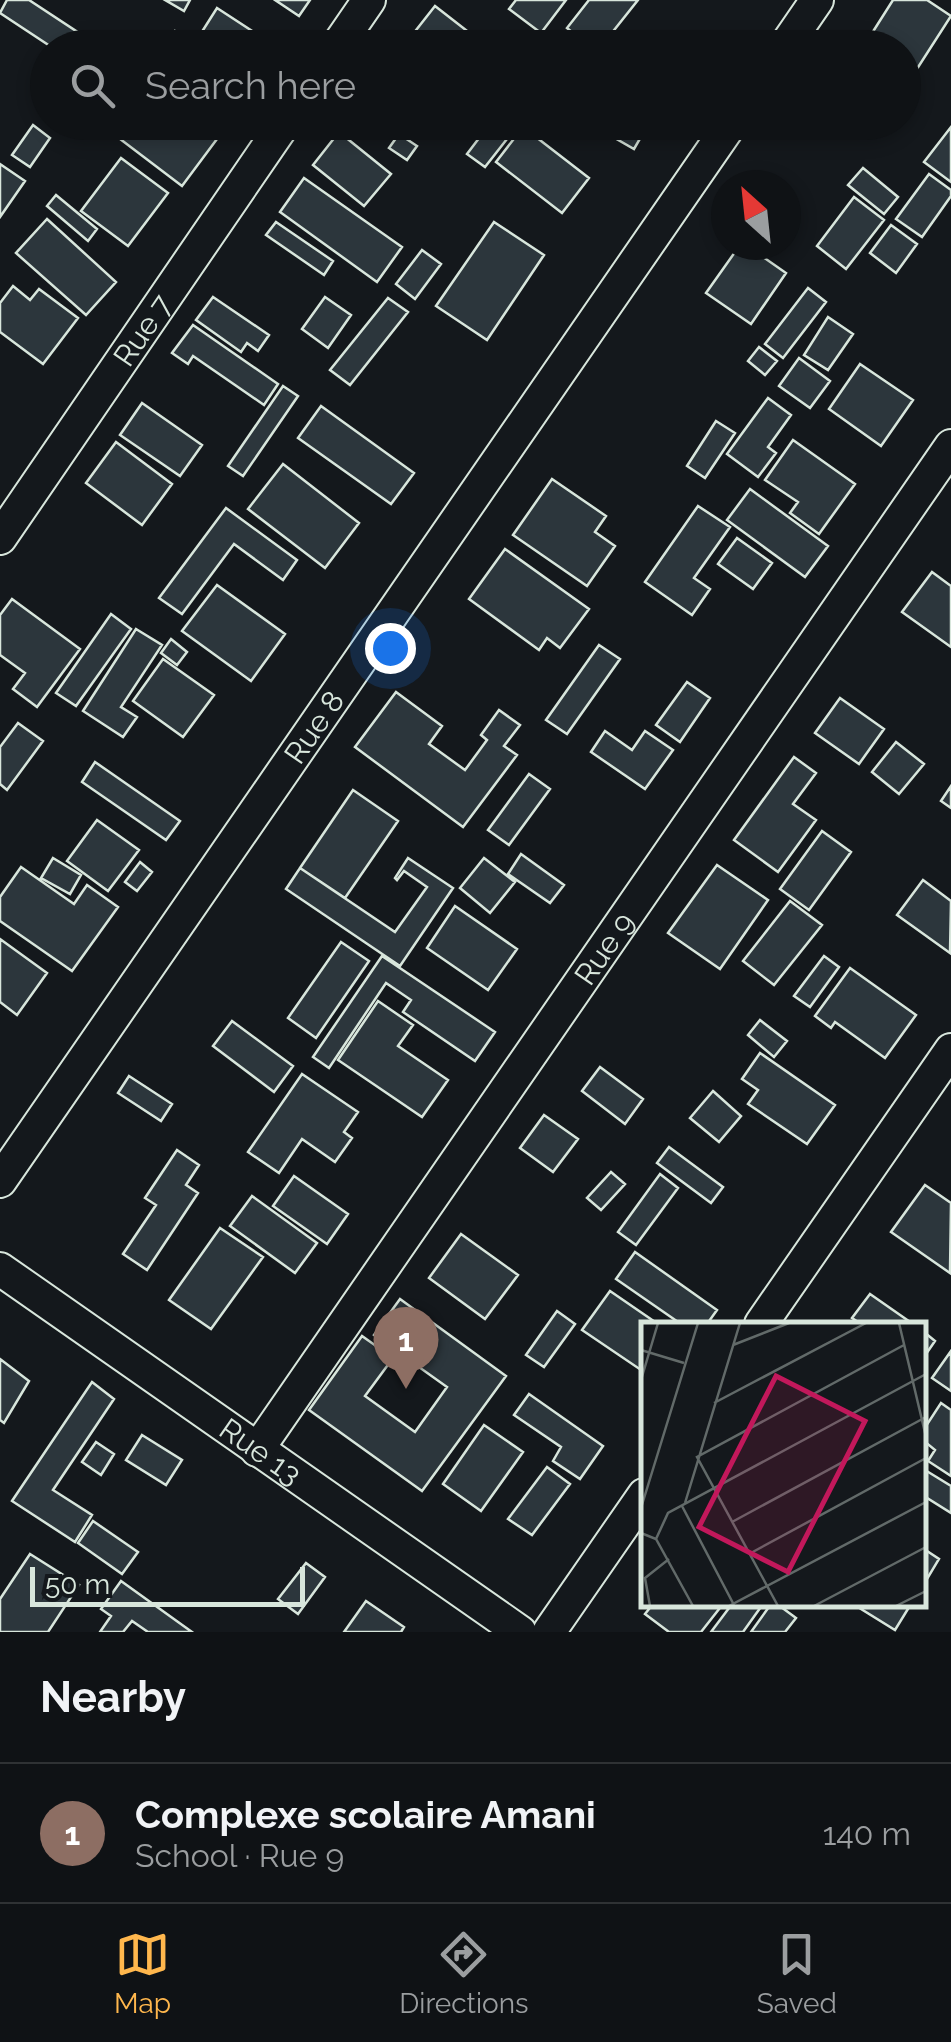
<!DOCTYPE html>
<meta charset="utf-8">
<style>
:root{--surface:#0f1215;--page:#1d2022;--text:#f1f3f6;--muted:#9b9ea0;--line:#2f3234;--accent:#ffb74d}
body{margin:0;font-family:Raleway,sans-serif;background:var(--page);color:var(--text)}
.compass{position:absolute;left:711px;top:170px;width:90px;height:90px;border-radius:50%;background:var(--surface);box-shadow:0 5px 15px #0003;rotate:333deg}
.scale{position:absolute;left:30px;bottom:25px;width:275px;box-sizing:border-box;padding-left:10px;border:5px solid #d8e6dc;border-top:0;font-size:28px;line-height:35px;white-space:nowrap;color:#d8e6dc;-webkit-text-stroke:8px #14181c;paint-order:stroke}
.you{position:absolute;left:390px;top:648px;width:35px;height:35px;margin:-25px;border:8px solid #fff;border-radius:50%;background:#1a73e8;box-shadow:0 0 0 15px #1a73e833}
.badge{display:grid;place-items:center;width:65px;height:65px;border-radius:50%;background:var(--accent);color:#fff;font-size:32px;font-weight:700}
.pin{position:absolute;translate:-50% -82px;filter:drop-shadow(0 2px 5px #0008)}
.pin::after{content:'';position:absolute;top:52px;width:35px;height:30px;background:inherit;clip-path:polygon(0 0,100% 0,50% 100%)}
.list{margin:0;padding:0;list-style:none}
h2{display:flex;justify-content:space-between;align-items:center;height:130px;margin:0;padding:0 40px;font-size:42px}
h2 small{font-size:32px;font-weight:400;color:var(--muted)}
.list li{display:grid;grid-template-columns:65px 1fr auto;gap:30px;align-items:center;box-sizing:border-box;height:140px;padding:0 40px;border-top:2px solid var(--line)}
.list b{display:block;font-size:38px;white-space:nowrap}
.list p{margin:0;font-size:32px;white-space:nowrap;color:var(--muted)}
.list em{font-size:32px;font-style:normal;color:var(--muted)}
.icon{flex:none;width:55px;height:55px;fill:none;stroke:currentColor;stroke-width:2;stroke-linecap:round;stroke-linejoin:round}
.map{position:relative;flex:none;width:951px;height:1632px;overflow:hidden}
.search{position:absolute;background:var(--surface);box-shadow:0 5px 15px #0003;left:30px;right:30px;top:30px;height:110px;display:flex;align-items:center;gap:25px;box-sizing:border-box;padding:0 35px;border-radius:55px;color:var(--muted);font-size:38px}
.sheet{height:270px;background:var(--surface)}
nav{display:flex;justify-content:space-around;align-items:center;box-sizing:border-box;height:140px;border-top:2px solid var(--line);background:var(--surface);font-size:28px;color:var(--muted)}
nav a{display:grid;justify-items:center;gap:5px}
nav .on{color:var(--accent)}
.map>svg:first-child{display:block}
.building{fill:#2c363c;stroke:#d8e6dc;stroke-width:2.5}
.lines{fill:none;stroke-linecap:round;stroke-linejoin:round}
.minor-casing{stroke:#d8e6dc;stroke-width:36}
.minor{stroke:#14181c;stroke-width:32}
.labels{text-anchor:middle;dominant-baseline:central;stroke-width:8;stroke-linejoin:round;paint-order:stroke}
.street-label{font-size:30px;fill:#d8e6dc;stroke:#14181c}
.inset-road{fill:none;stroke:#626a69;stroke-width:2.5}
.view{fill:#c2185b;fill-opacity:0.15;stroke:#c2185b;stroke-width:5}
.inset-edge{fill:none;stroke:#d8e6dc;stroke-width:5}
</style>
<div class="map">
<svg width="951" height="1632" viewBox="0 0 951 1632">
<rect width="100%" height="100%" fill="#14181c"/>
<path class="building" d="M7,0H29L79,33L70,48H53L0,13Z
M165,0H190L184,11Z
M275,0H310L299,16Z
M516,0H566L541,33L509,9Z
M589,0H638L607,39L599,33L589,46L567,28Z
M893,0H927L951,16L915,72L904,65V48H876L867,41Z
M435,6L471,34L461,48H402Z
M217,8L275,46L274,48H212L198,38Z
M175,31L192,42L189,48H163Z
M562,38L576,48H555Z
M106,122H195L217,139L182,186L103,126Z
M587,122H631L645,130L634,149Z
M33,125L50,138L30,167L12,155Z
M489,125L507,139L485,167L467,154Z
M523,127L589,178L562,213L496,162Z
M951,127V182L924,162Z
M339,132L391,174L364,206L313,165Z
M399,134L417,146L407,160L389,148Z
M121,158L168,193L128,246L81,211Z
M0,164L25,181L0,217Z
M863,168L898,197L884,214L848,185Z
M929,174L951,190V196L922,237L896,219Z
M304,178L402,247L377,282L280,212Z
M56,195L97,229L88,241L47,206Z
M854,197L884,220L846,269L817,246Z
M47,219L116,282L86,315L16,253Z
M276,222L333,261L324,275L266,235Z
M494,222L544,255L487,340L436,306Z
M891,225L917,244L896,273L870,253Z
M740,245H746L786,273L751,324L706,293Z
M422,250L441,264L415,299L396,284Z
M13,286L30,300L39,289L78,318L43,364L0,332V303Z
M808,288L826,302L783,358L765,344Z
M213,297L269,335L258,351L247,343L241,352L196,320Z
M325,297L351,315L328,348L302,329Z
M388,298L408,312L350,385L330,370Z
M828,317L853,334L828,370L804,355Z
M193,325L278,384L264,405L193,356L188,364L172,353Z
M759,347L777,361L765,375L748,361Z
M799,358L830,381L810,408L779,386Z
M860,364L913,400L881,446L829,409Z
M283,386L298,396L243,476L228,466Z
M768,398L791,415L768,447L776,453L758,477L727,454Z
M142,403L202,445L180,476L120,435Z
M321,406L414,473L391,504L298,438Z
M716,421L735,433L705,478L687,466Z
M793,440L855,484L819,534L790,513L798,502L765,480Z
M116,442L172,484L142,525L86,483Z
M283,464L359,523L325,568L248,509Z
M552,479L606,516L595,532L615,546L587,586L513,535Z
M750,489L828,546L805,577L727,520Z
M698,506L730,527L694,578L710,589L692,615L645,582Z
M226,508L297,560L283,580L234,544L182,614L159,598Z
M737,538L772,563L753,589L718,564Z
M505,549L589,609L560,648L547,638L539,650L469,599Z
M932,572L951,586V647L902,612Z
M217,585L285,634L251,681L182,631Z
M12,599L80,649L37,707L13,689L25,673L0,655V615Z
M111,614L131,629L76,706L56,693Z
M136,629L162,645L121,707L137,717L123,737L83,711Z
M171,639L187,652L177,665L161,653Z
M599,645L620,659L567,734L546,720Z
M163,659L214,695L183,737L133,701Z
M687,682L710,698L680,742L656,725Z
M396,692L442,726L429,744L465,770L487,740L481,735L499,710L520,725L504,746L517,755L463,827L355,747Z
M840,698L884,729L859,764L815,733Z
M18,723L43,741L7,790L0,784V747Z
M605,731L632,750L645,731L673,750L645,789L591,752Z
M896,742L924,764L899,794L872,772Z
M794,757L816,773L793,804L816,820L778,872L734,840Z
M95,762L180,821L166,840L82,782Z
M529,774L550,789L509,845L488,830Z
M951,786V808L941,801Z
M353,790L398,821L345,898L300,868Z
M97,820L139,850L108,891L67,861Z
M822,831L851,852L809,910L780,889Z
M521,854L564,885L550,903L508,874Z
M53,858L81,875L70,894L41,878Z
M408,858L453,888L400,966L286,889L300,868L395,932L427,887L404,871L397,880L395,878Z
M484,858L515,882L490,913L460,888Z
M140,862L152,872L137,891L125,882Z
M717,865L768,900L720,969L668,933Z
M21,867L74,904L87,885L118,907L72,971L0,921V897Z
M923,880L951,901L950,953L897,915Z
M790,901L822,925L774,985L743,961Z
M455,906L517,949L488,990L427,948Z
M0,939L47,973L17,1015L0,1002Z
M341,942L369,961L316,1038L288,1018Z
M382,956L495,1032L475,1061L403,1012L411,1000L386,983L329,1068L313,1057Z
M824,956L839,967L810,1007L794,996Z
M850,968L916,1015L885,1058L835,1022L831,1028L815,1016Z
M378,1001L413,1025L398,1046L448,1080L422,1117L338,1060Z
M760,1020L787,1041L774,1057L748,1035Z
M232,1021L293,1066L274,1092L213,1046Z
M760,1053L835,1105L807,1144L748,1104L758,1090L742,1079Z
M600,1067L643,1099L625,1124L582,1091Z
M302,1074L358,1112L344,1132L352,1138L335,1162L302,1139L279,1173L248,1152Z
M129,1076L172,1104L161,1121L118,1093Z
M713,1091L741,1116L719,1142L690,1118Z
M544,1115L578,1139L553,1172L520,1148Z
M669,1147L723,1187L711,1203L657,1163Z
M177,1150L199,1165L186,1185L198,1193L147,1270L123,1254L156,1205L145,1198Z
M611,1172L625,1184L601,1210L587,1198Z
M660,1174L678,1188L636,1245L618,1232Z
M294,1176L348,1214L327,1244L273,1206Z
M925,1185L951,1203L950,1273L891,1232Z
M252,1196L317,1243L295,1273L230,1226Z
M220,1228L263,1257L211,1329L169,1300Z
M461,1234L518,1275L485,1319L429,1278Z
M635,1252L717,1310L707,1324H681L616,1279Z
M610,1291L658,1324H644V1372L582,1330Z
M870,1294L913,1324H861L852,1318Z
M400,1299L506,1376L422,1491L309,1410L362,1336L393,1358L365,1396L415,1432L447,1387L374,1335Z
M557,1311L575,1324L544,1367L526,1355Z
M924,1332L935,1341L924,1357Z
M951,1351V1391L932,1378Z
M0,1359L29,1381L4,1423L0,1420Z
M92,1382L114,1399L53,1490L92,1515L75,1542L12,1501Z
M529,1394L603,1446L580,1479L553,1461L561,1447L514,1415Z
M941,1403L951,1410V1476L928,1461L935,1450L924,1441V1429Z
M484,1425L523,1452L481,1511L443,1484Z
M142,1435L182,1460L166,1485L126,1460Z
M96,1442L114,1454L101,1475L82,1462Z
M547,1467L570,1484L532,1535L508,1519Z
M925,1470L951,1486V1513L924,1496Z
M93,1521L138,1552L122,1574L78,1543Z
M924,1549L939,1559L924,1584Z
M30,1554L79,1585L48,1632H0V1599Z
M306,1563L325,1577L298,1614L278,1599Z
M121,1581L192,1632H148L132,1621L123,1632H100L111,1616L101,1609Z
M366,1601L404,1627L401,1632H344Z
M653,1604H723L701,1632H669L645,1614Z
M732,1604H763L743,1632H711Z
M771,1604H777L796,1618L785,1632H751Z
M853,1604H911L895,1630Z"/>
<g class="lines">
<g class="minor-casing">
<g id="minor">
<path d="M336,48L369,0"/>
<path d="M784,48L817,0"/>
<path id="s1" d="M0,538L285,122"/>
<path id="s2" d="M0,1181L732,122"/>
<path id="s3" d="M0,1269L520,1632"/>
<path d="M761,1324L951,1050"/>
<path id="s4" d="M257,1450L951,446"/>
<path d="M549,1632L644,1495"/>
</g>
</g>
<use href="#minor" class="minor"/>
</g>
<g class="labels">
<g class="street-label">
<text stroke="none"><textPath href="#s1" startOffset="252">Rue 7</textPath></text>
<text stroke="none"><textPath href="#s2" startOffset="552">Rue 8</textPath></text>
<text stroke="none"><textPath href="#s4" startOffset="610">Rue 9</textPath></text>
<text stroke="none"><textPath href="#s3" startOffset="318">Rue 13</textPath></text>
</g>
</g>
<g transform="translate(641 1322)">
<rect width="285" height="285" fill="#14181c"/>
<path class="inset-road" d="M258,1L285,115M92,23L148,1M0,28L43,41M0,58L17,1M73,81L225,1M44,181L99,1M41,184L93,283M0,186L57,1M91,200L285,95M0,211L15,217L52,284M15,217L27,191L285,52M108,232L285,136M9,284L4,256L28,237M88,284L285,180M137,284L56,135L263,23M173,284L285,225M255,284L285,269"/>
<path class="view" d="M135,54L224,99L147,250L58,205Z"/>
<rect width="285" height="285" class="inset-edge"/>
</g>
</svg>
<svg class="compass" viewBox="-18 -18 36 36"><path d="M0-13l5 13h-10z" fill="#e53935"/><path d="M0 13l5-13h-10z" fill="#9b9ea0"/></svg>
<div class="scale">50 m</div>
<div class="you"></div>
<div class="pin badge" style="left:406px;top:1389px;background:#8d6e63">1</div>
<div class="search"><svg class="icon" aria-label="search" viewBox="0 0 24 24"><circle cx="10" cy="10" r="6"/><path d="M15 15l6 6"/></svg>Search here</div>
</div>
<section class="sheet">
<h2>Nearby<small></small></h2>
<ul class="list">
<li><span class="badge" style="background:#8d6e63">1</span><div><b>Complexe scolaire Amani</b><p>School · Rue 9</p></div><em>140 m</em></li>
</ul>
</section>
<nav>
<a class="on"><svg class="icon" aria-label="map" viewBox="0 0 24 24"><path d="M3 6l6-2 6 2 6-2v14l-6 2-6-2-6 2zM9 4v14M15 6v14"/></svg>Map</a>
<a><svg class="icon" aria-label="directions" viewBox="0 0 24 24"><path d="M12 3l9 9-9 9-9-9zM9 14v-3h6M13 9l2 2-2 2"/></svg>Directions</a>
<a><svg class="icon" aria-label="saved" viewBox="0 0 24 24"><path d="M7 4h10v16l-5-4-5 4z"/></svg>Saved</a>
</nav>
